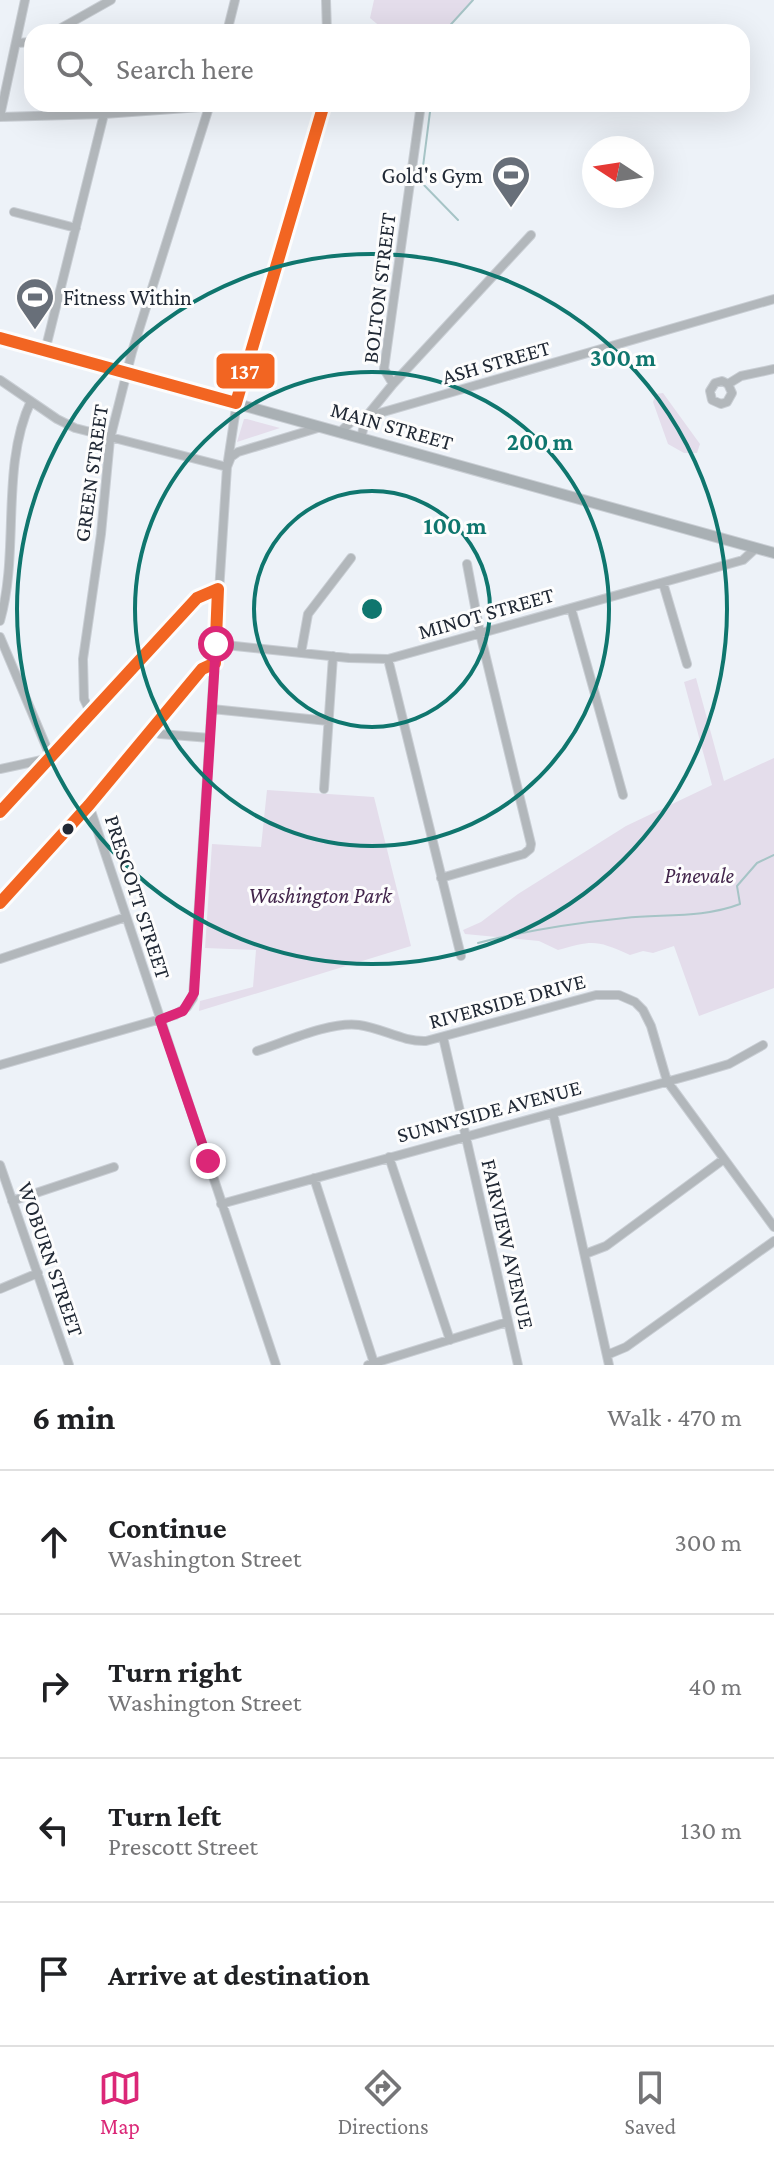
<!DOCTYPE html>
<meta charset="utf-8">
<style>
:root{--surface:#fff;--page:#f2f2f2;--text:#202124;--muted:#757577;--line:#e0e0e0;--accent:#db2777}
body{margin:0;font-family:"Crimson Pro",serif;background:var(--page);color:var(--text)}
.compass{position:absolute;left:582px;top:136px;width:72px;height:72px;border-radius:50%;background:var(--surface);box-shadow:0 8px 32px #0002;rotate:282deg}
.stop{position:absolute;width:24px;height:24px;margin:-18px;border:6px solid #db2777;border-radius:50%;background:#fff}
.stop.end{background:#db2777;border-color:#fff;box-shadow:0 2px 8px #0008}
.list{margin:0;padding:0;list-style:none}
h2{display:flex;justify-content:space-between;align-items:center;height:104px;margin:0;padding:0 32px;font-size:34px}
h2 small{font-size:26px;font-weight:400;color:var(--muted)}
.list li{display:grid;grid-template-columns:52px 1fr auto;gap:24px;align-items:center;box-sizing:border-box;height:144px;padding:0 32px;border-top:2px solid var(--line)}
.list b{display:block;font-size:30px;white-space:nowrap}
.list p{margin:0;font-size:26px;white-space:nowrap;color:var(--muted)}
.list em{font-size:26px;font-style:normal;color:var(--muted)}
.icon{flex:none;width:44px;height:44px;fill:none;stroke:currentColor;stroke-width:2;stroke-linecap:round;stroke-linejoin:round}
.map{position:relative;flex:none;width:774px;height:1365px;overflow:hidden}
.search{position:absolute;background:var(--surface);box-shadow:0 8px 32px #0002;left:24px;right:24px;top:24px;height:88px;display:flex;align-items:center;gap:20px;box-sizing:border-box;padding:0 28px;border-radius:24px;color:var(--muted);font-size:30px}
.sheet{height:680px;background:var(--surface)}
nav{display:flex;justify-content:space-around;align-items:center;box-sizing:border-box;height:112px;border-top:2px solid var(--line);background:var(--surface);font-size:22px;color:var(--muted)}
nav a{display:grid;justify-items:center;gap:4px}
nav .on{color:var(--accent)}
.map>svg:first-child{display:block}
.green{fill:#e4ddeb}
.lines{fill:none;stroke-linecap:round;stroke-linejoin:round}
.stream{stroke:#a6c4c6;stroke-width:2}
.minor-casing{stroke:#c9ced4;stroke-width:10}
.major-casing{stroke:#c9ced4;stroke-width:12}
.minor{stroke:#b2b7bb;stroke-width:8}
.major{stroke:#a9b0b4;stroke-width:10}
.bus-1-casing{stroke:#fdfdfd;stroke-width:18}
.bus-1{stroke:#f26522;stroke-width:12}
.route{stroke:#db2777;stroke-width:10}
.ring{fill:none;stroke:#0f766e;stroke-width:4}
.bus-dot{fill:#212935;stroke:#fdfdfd;stroke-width:3}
.labels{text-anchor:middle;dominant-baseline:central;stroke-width:6;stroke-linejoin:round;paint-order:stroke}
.poi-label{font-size:22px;fill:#212935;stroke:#fdfdfd;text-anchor:end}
.street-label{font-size:22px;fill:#212935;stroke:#fdfdfd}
.park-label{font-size:22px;font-style:italic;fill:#43264c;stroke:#fdfdfd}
.centre{fill:#0f766e;stroke:#fdfdfd;stroke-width:4}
.ring-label{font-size:24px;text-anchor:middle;font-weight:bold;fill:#0f766e;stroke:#fdfdfd;stroke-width:6;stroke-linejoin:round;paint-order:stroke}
.line-badge{stroke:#fdfdfd;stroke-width:3}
.badge-label{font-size:22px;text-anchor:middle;font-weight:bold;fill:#fff}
</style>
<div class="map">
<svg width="774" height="1365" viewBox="0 0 774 1365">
<rect width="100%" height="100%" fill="#edf2f8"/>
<path class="green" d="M374,0H474L444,32H384L382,28L370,18Z
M663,393L700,444L697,453H684L668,444L653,402L656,394Z
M244,419H247L280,428L237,442Z
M696,678L724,781L774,758V988L699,1016L674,946L653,953L643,951L630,955C596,940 594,940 558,950L539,941L465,934L463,930L481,922L518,894L626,826L712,785L684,682Z
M267,790L374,797L411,946L199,1011L200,1001L253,987L256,950L205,948L212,844L261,847Z"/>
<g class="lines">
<path class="stream" d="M444,32L473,0
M431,104L421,182L458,220
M478,943C527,930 575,923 625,918C663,914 704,918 740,904L737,886L757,863L774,855"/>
<g class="minor-casing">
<path id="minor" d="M326,0L327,32
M54,32L111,0
M227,32L235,0
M17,43L32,42
M0,116L25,0
M0,117L104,114L242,104
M14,212L76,228
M45,351L104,114
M0,380L57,419L75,428L227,467L231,457L238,452L321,427
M393,384L531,235
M728,384L732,393L727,402L721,404L712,400L710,391L715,383L722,381L728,384L741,376L774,369
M340,432L351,422L366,417L774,299
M361,438L366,417L393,384L384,369L421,104
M663,583L687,664
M571,608L623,795
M0,621C20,551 0,467 31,401
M0,637L51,758L0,769
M216,644L349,658L388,659L743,560L756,548
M301,653L308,614L351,558
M388,659L461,956
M212,709L328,721
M91,714L84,699L83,659L101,534L110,439L132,352L210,104
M151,731L160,734L210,738
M324,789L333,656
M89,805L276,1365
M0,812L197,598L218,589
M441,878L524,854L530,849L531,844L480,633L467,564
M0,903L89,805L202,669L215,663
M0,959L126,917
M443,1037L518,1365
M257,1051C285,1042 331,1021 359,1025C382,1028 403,1042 426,1041L596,995H619L635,1002L643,1010L651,1026L667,1081L774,1227
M0,1065L175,1015L187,1007L193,998L227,467L240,382L324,104
M553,1113L609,1365
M389,1157L450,1340
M0,1165L69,1365
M314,1178L374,1363
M12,1201L114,1167
M221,1204L695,1074L729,1064L763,1045
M585,1254L606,1246L724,1159
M0,1289L38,1273
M607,1355L626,1347L774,1241
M368,1365L507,1322"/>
</g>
<g class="major-casing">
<path id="major" d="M0,338L774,553"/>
</g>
<use href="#minor" class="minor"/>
<use href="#major" class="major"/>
<g class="bus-1-casing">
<path id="bus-1" d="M0,338L236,403L324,104
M0,812L197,598L218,589L215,663L202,669L89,805L0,903"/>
</g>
<use href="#bus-1" class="bus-1"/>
</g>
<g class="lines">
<path class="route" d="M208,1161L160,1020L183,1011L194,993L216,644"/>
</g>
<g class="ring">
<circle cx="372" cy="609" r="118"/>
<circle cx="372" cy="609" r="237"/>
<circle cx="372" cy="609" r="355"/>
</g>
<defs>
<g id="stadium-pin" transform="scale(2)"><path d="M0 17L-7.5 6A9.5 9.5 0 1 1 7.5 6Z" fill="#686f79" stroke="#fdfdfd"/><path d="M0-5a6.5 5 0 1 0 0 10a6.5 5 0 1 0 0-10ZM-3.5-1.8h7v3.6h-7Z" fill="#fff"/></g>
</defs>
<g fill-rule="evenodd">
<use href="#stadium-pin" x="511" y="175"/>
<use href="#stadium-pin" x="35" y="297"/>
</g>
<circle class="bus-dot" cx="68" cy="829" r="7"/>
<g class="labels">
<g class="poi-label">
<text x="483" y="175">Gold's Gym</text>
<text x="63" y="297" text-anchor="start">Fitness Within</text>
</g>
<g class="street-label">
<text transform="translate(379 288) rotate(-83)">BOLTON STREET</text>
<text transform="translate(496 362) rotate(-16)">ASH STREET</text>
<text transform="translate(392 426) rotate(16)">MAIN STREET</text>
<text transform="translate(91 473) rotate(-82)">GREEN STREET</text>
<text transform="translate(486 613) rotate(-16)">MINOT STREET</text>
<text transform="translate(138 897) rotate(72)">PRESCOTT STREET</text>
<text transform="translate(507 1001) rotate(-15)">RIVERSIDE DRIVE</text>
<text transform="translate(489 1111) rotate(-15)">SUNNYSIDE AVENUE</text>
<text transform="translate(508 1244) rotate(77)">FAIRVIEW AVENUE</text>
<text transform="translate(51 1259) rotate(71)">WOBURN STREET</text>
</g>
<g class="park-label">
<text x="699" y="875">Pinevale</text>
<text x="320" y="895">Washington Park</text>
</g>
</g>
<circle cx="372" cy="609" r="12" class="centre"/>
<g class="ring-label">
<text x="623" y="366">300 m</text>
<text x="540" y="450">200 m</text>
<text x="455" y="534">100 m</text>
</g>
<rect class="line-badge" x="215" y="352" width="61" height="38" rx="8" fill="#f26522"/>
<g class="badge-label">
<text x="245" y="379">137</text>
</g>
</svg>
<svg class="compass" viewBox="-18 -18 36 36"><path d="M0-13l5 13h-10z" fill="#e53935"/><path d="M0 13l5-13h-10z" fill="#757577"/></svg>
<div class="stop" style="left:216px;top:644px"></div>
<div class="stop end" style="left:208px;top:1161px"></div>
<div class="search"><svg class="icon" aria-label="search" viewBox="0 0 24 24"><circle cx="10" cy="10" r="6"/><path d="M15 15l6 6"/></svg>Search here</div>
</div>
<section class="sheet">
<h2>6 min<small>Walk · 470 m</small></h2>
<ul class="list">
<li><svg class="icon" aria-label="ahead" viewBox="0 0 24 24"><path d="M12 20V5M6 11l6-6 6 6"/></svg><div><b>Continue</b><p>Washington Street</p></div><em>300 m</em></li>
<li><svg class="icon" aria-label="right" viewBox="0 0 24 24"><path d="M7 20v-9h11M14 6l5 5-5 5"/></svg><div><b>Turn right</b><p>Washington Street</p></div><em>40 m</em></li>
<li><svg class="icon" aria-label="left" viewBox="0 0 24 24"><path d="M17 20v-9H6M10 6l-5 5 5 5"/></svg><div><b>Turn left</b><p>Prescott Street</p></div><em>130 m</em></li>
<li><svg class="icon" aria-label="arrive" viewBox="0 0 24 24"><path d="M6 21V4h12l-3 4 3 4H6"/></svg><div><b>Arrive at destination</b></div></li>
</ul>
</section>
<nav>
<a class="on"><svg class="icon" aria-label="map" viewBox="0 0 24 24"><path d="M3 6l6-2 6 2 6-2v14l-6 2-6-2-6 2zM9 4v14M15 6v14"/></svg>Map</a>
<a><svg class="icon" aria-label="directions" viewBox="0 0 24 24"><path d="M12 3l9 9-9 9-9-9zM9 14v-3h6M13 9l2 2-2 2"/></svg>Directions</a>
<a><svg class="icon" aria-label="saved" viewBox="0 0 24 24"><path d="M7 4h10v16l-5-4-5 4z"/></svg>Saved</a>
</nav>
